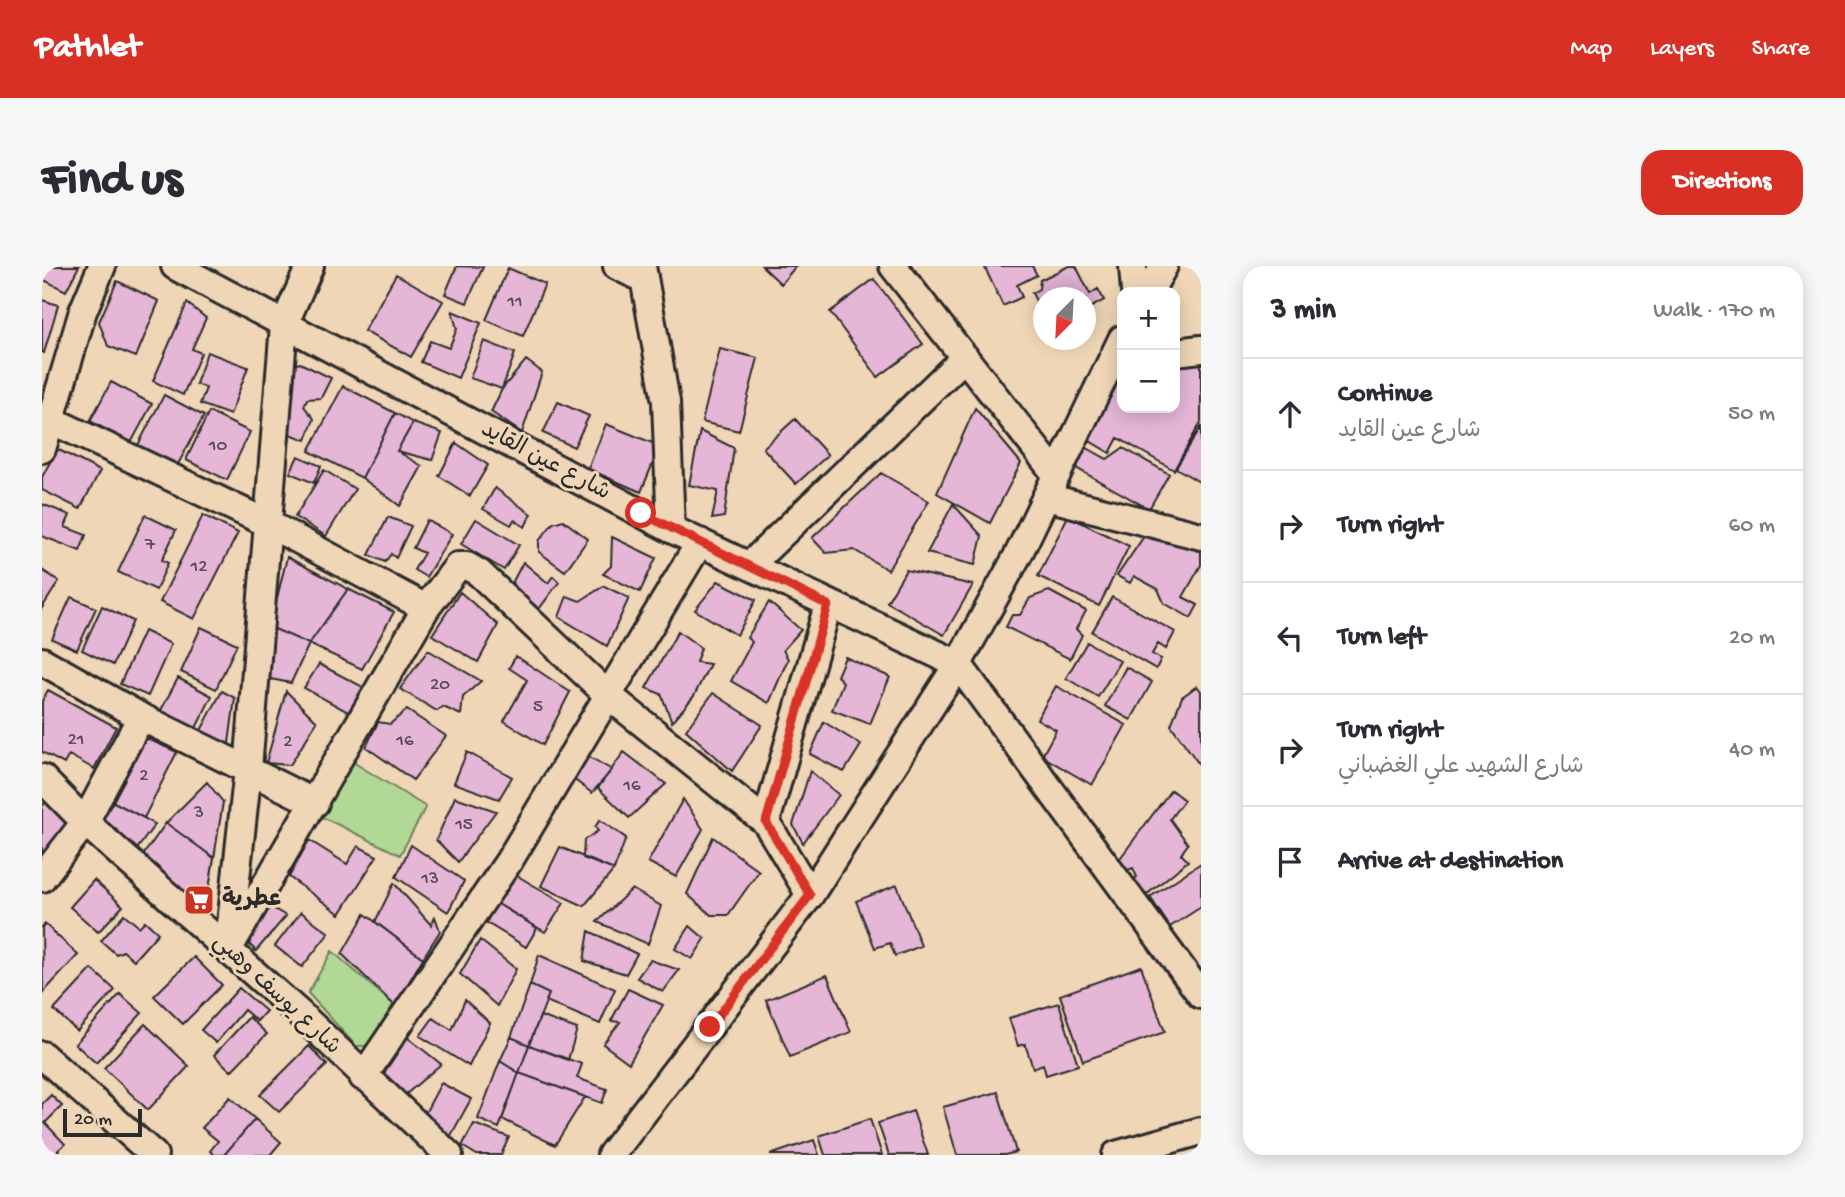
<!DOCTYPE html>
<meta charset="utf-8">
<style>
:root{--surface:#fff;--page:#f7f7f7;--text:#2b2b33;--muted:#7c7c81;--line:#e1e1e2;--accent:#d93025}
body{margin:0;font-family:"Gochi Hand","Playpen Sans Arabic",sans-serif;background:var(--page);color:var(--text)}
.controls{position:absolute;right:21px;top:21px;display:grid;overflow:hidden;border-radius:14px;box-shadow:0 4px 18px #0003}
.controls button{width:63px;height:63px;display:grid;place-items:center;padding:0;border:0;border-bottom:2px solid var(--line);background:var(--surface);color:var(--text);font:35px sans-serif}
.compass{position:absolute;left:991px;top:21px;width:63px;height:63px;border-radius:50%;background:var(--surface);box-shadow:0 4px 18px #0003;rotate:204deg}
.scale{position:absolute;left:21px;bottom:18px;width:79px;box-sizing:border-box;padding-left:7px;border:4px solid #2b2b2b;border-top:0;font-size:19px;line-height:24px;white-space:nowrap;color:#2b2b2b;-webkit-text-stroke:5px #efd6b7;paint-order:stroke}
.stop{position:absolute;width:21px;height:21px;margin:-16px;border:5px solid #d93025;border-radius:50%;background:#fff}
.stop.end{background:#d93025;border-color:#fff;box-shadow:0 2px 7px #0008}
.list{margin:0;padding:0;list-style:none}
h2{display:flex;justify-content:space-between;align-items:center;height:91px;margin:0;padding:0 28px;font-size:30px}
h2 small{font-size:23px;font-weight:400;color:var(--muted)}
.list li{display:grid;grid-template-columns:46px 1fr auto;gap:21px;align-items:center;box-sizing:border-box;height:112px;padding:0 28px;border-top:2px solid var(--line)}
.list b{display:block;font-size:26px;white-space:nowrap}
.list p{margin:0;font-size:23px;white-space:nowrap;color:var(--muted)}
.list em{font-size:23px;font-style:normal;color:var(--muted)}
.icon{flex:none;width:38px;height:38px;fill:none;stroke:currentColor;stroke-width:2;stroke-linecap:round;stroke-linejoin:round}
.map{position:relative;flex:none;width:1159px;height:889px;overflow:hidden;border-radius:21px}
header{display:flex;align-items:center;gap:42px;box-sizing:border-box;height:98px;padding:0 35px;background:var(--accent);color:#fff}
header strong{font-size:33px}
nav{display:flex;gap:38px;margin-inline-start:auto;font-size:24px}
.intro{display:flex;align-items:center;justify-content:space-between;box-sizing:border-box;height:168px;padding:0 42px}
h1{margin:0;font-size:49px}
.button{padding:18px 32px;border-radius:21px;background:var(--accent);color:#fff;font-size:24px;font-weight:700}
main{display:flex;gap:42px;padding:0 42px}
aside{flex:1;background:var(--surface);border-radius:21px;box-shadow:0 4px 18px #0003}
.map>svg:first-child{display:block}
.grass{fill:#b1d894;stroke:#6e8260;stroke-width:2}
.building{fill:#e6b6d7;stroke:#2b2b2b;stroke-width:2}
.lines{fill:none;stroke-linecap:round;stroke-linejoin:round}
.minor-casing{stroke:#2b2b2b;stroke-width:32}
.minor{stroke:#efd6b7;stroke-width:26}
.route{stroke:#d93025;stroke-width:9}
.labels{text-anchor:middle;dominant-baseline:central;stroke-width:6;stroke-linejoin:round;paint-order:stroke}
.number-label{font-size:19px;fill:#5a4e56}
.street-label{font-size:23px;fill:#2b2b2b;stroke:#efd6b7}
.poi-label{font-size:23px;font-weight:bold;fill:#2b2b2b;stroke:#efd6b7;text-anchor:start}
</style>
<header>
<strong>Pathlet</strong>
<nav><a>Map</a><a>Layers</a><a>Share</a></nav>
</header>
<div class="intro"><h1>Find us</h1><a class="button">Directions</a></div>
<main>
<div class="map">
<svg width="1159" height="889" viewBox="0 0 1159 889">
<rect width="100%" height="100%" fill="#efd6b7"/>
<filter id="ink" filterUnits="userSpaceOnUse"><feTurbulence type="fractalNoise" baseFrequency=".0143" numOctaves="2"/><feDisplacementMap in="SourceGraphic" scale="14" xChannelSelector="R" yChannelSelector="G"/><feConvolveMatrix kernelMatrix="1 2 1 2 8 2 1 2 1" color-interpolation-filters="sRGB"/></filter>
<g filter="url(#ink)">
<path class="grass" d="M306,493L384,541L358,589L276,549Z
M290,685L353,740L327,780H314L266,727Z"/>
<path class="building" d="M0,0H37L24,25L0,13Z
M415,0L441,1L425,37L403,28Z
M720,0H754L739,18Z
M948,0H990L995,9L975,19L980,31L961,40L943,2Z
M1027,0H1034L1048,28L1056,23L1062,34L1044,44V32H1001V49L990,27L997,23L998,14Z
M466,2L503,18L481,70L444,54Z
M354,8L401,35L369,91L322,65Z
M832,13L881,78L836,111L788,46Z
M75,15L117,35L94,91L66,80L57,56Z
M0,34L16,39L2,87L0,86Z
M145,37L164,52L150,83L159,87L141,129L111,115Z
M410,45L439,57L416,112L379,96L388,75L407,82L415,63Z
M442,75L473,87L460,123L428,112Z
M678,83L716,92L697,165L660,156Z
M165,86L206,101L188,149L158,138L164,122L154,118Z
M484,94L500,106L480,167L449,146L460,123Z
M258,97L289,112L279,132L265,133L262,140L272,153L264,174L243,166L245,101Z
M1159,97V156L1132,204L1076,172L1068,187L1041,171L1080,102V142H1133V98Z
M69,116L110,138L89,177L48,155Z
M301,120L353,147L320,212L267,185Z
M122,129L162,150L135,200L96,179Z
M516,136L547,150L532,181L501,167Z
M933,142L979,197L948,257L895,227Z
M167,146L208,166L185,214L144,194Z
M353,147L371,157L355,185L380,200L358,240L320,212Z
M753,153L786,189L754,218L721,182Z
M371,157L400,167L390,194L355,185Z
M564,158L618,180L599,226L546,203Z
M1159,161V217L1134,202Z
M658,165L692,182L682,251L670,253L676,225L647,219Z
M414,177L446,199L428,230L397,210Z
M1038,178L1065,193L1081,182L1127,208L1107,243L1027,198Z
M15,183L58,205L38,243L0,224V211Z
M256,190L279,200L272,217L248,207Z
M282,204L313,223L284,270L253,251Z
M839,207L887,235L846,304L812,284L784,287L770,272Z
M453,222L489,248L483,261L472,254L469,259L441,243Z
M0,238L28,249L23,261L44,269L38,285L0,270Z
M911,238L940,270L933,299L885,287Z
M103,249L134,264L120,294L126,297L114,324L76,306Z
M161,249L196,267L152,353L118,336Z
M1026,250L1087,280L1057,340L996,310Z
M346,251L369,260L354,292L349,288L343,296L327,289Z
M434,253L477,279L462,304L419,278Z
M385,254L410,268L384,311L372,304L382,287L371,282Z
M521,254L546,273L523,305L497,286V275L511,257Z
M1107,263L1159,284V299L1141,331L1156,339L1149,352L1122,337L1116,323L1092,310L1088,317L1075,310Z
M570,271L614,292L598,326L561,308L569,300Z
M245,291L306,323L267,378L228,361Z
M481,296L506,317L511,310L517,316L497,343L468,321Z
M0,304L17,315L0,342Z
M864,304L931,319L902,369L845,336Z
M676,315L714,334L695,369L653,344Z
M562,320L587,332L565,380L517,351L525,330L538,335Z
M306,323L352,346L320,403L267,378Z
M1007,325L1044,345L1034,363L1040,369L1028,393L964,361L970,349H978L988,332Z
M418,326L456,359L436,396L390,369Z
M29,331L54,342L35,384L10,373Z
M1070,331L1133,366L1124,383L1116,378L1110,388L1119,393L1114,403L1050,366Z
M727,336L759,364L741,384L746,393L727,437L689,415L710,376L705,372Z
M60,340L91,355L71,399L40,384Z
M159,361L195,378L174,423L139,406Z
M228,361L267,378L249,417L213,410Z
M102,365L129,378L106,430L78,418Z
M636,365L659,382L654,396L668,398L652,430L630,456L619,428L604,422Z
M1045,376L1078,395L1056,431L1024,412Z
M386,384L439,415L421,431L419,449L401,441L395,445L358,423Z
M474,390L528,426L501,479L462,455L485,414L467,402Z
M803,391L848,411L828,458L790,444L801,416L795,410Z
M277,398L323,422L306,446L262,422Z
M1084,401L1110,416L1089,454L1063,440Z
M136,412L170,430L153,464L118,446Z
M1014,420L1084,459L1050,519L1000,490L1014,464L995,453Z
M1155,420L1159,425V501L1129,459L1140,431Z
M6,424L74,461L52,503L27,489L22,498L0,486V435Z
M180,425L193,432L186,485L156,470Z
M244,425L275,456L248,499L224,497Z
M671,427L720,459L690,505L644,464Z
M365,444L404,470L371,514L324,481L336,456L348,458Z
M782,456L819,479L802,506L768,488Z
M101,471L135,486L102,552L70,535Z
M425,486L470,511L457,533L412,517Z
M582,486L624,518L587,552L556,522Z
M546,490L570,504L550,527L530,512Z
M768,505L797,529L761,577L751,559Z
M165,516L181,536L172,592L124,557Z
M1129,524L1142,534L1128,553L1146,578L1139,588L1146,595L1098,634L1086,619L1095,611L1091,602L1081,606L1076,595Z
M413,531L454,545L416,596L394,574Z
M7,533L30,561L0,590V540Z
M641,533L661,563L634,611L606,596Z
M70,535L113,558L93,586L57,556Z
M558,554L584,572L572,604L541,592L542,574L556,565L553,561Z
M124,557L172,592L163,647L99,592Z
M671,571L717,605L686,649H669L645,628Z
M267,574L305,598L316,580L335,590L298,648L247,611Z
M369,579L422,615L406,646L354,611Z
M518,581L572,604L542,640L499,620Z
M1159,597V641L1128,661L1108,631Z
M467,605L522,637L503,666L451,635Z
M52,614L81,640L56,666L28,641Z
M352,617L389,659L393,651L398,665L381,692L333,656Z
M855,619L879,680L853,690L848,677L833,682L814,635Z
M590,623L619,640L606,678L555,656Z
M451,635L495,662L484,681L445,657Z
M222,637L244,650L214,685L201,672Z
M259,646L287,667L260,701L233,680Z
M82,648L97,661L103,655L116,667L92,694L81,685L74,688L59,675Z
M323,648L381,692L353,740L300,688Z
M3,658L36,689L1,727L0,661Z
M648,660L663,673L650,693L633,683Z
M547,665L595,688L584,708L542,695Z
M438,674L474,703L455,740L418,708Z
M497,689L573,723L558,758L504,735L507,728L488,719Z
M152,691L180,719L141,758L112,730Z
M608,694L637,704L621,726L595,712Z
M1099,700L1123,766L1041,795L1018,729Z
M50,703L73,724L35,765L12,744Z
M785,709L809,766L748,791L724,734Z
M488,719L507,728L487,779L469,771Z
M197,722L224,745L215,755L202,744L174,777L159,764Z
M586,723L621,739L587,797L561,778L578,756L569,755Z
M78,728L100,747L54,797L33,778Z
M423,734L448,757L427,800L378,770L391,752L410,764Z
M1017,737L1036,799L1004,809L1001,798L991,802L983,778L976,780L967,752Z
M498,750L535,763L526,794L487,779Z
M207,751L225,768L189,805L172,789Z
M103,758L147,800L106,844L62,802Z
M365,771L399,798L355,836L336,811Z
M469,771L487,779L477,807L458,795Z
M487,779L540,798L535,812L565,823L560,837L477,807Z
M267,780L285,799L237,846L218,829Z
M458,795L477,807L457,862L436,853Z
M477,807L543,831L513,879L460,853Z
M399,817L429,833L407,873L382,849Z
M956,826L974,886L963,889H915L901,841Z
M9,829L20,840L3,857L23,878L11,889H0V838Z
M188,831L213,853L182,889H172L168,885L176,875L160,862Z
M871,845L886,889H847L836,857Z
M213,853L239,876L228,889H182Z
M828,853L840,889H783L777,870Z
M432,858L467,871L459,889H435L420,880Z
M772,874L777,889H728Z"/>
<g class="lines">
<g class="minor-casing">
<path id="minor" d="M133,0L629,263L916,398L1159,729
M575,0L602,13
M600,0L624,136L629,263
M851,0L1013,207
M1091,0L1093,26
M1107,26L1122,0
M1133,86L1159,83
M9,154L225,257L384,342
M0,183L41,45L60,0
M1004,231L1159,270
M708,299L923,91
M0,395L99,451L273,537
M0,512L43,556L259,749L407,889
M0,612L43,556L99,451
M768,629L724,556L786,339
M187,676L206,503L242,59L268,0
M186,684L384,342L416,300H425L437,307L567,430L724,556
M0,789L112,889
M321,811L467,595L658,276
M569,889L768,629L916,398L977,287L1080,73
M1074,889L1159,865"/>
</g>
<use href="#minor" class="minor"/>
</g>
</g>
<g class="lines" filter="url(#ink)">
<path class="route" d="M599,247L786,339L724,556L768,629L668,761"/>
</g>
<defs>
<g id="supermarket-square" transform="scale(1.575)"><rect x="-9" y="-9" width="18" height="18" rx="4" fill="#c8321e" stroke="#efd6b7"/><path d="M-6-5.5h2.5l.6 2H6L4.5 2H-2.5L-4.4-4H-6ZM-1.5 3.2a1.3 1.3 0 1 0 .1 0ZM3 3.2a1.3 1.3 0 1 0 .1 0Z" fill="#fff"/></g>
</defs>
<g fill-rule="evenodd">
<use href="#supermarket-square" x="157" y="634"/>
</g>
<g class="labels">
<g class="number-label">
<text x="473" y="36">11</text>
<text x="176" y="180">10</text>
<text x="108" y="279">7</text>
<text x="157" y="301">12</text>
<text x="398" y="419">20</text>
<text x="496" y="441">5</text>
<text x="34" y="474">21</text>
<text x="363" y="475">16</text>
<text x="246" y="476">2</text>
<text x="102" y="510">2</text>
<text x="590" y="520">16</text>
<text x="157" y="547">3</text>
<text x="422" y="559">15</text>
<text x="388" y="613">13</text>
</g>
<g class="street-label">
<text transform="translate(503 196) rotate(28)">شارع عين القايد</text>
<text transform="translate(234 729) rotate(43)">شارع يوسف وهبي</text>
</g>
<g class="poi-label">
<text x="180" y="634">عطرية</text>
</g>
</g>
</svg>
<div class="controls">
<button>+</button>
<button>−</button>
</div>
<svg class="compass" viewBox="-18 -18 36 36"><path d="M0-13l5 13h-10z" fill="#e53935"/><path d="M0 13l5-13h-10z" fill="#7c7c81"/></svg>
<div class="scale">20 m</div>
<div class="stop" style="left:599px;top:247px"></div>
<div class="stop end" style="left:668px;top:761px"></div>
</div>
<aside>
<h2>3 min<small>Walk · 170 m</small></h2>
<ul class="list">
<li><svg class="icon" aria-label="ahead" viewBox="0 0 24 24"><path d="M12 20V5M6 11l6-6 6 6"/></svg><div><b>Continue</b><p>شارع عين القايد</p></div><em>50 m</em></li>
<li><svg class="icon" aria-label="right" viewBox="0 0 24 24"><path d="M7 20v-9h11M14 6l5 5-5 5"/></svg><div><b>Turn right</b></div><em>60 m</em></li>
<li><svg class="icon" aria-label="left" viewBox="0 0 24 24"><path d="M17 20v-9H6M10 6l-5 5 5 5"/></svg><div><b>Turn left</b></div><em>20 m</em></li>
<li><svg class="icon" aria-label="right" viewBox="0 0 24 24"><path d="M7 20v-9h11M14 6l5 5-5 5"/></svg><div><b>Turn right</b><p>شارع الشهيد علي الغضباني</p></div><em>40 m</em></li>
<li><svg class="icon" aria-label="arrive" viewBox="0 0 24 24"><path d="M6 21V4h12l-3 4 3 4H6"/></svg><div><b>Arrive at destination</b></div></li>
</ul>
</aside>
</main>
